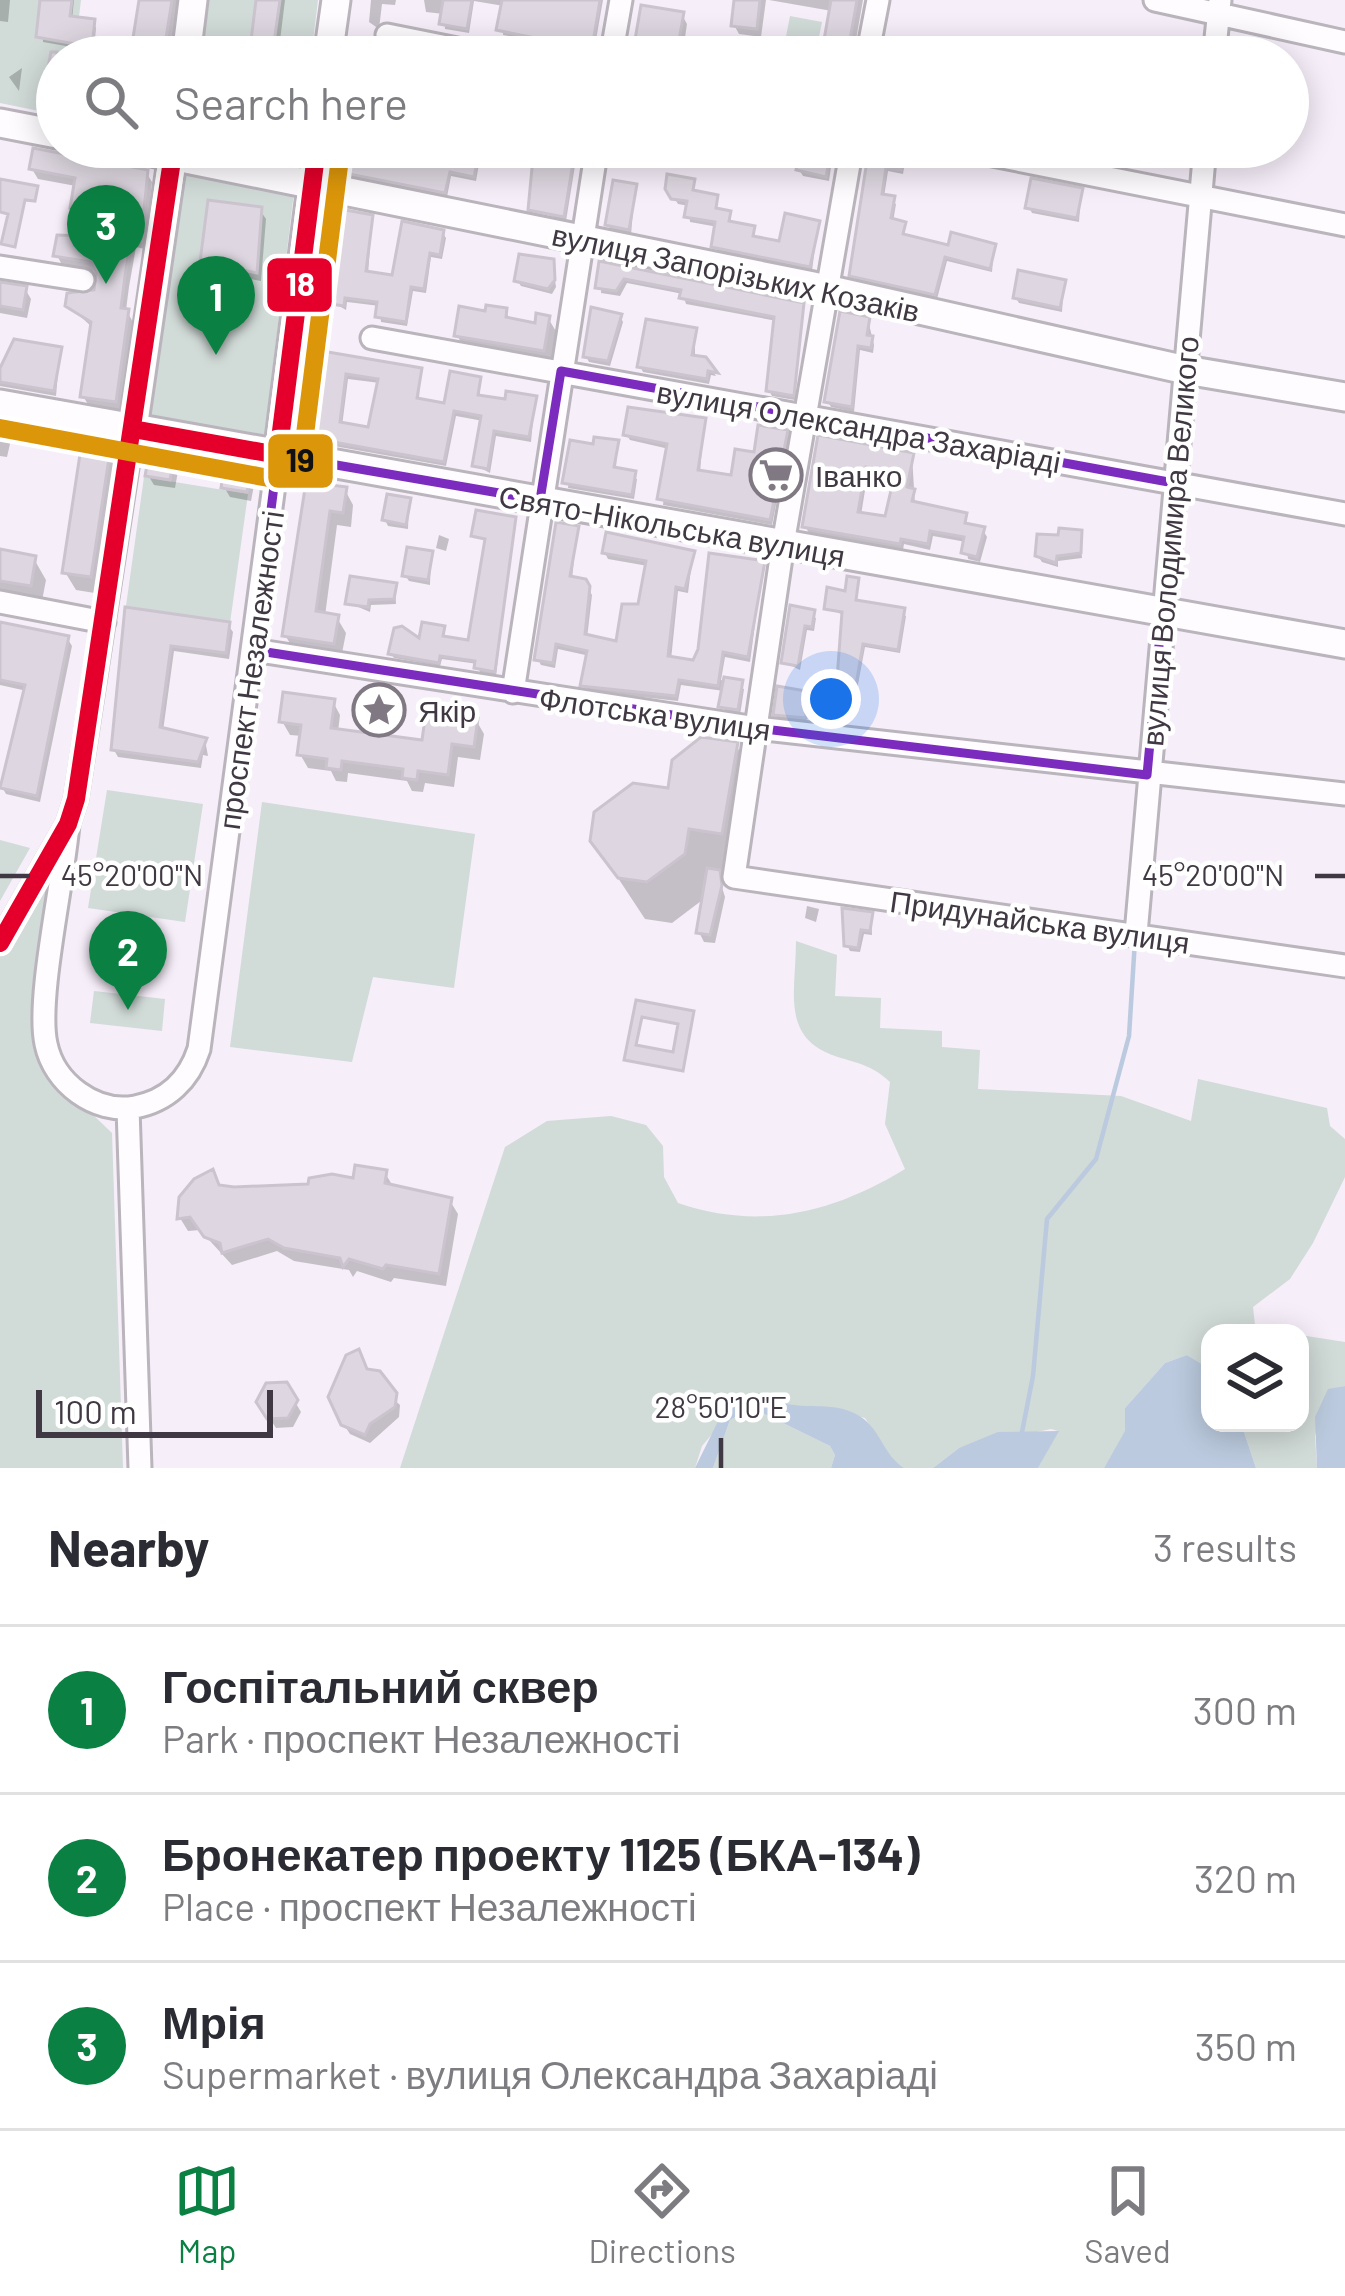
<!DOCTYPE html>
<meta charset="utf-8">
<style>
:root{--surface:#fff;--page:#f2f2f3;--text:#2b2b33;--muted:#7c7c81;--line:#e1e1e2;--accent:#0b8043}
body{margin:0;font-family:Barlow,sans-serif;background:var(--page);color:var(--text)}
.controls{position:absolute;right:36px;bottom:36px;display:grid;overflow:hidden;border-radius:24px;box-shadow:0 6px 30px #0003}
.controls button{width:108px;height:108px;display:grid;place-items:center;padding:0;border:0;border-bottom:3px solid var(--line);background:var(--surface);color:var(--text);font:60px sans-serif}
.scale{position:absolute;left:36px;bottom:30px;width:237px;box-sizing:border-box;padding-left:12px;border:6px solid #403842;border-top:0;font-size:33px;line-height:42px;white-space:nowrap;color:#403842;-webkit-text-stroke:9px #fff;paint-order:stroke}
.you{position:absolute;left:831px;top:699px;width:42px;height:42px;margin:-30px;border:9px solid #fff;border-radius:50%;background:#1a73e8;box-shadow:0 0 0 18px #1a73e833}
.badge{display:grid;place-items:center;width:78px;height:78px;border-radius:50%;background:var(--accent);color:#fff;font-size:39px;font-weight:700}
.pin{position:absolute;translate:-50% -99px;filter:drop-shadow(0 3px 6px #0008)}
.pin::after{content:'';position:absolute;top:63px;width:42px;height:36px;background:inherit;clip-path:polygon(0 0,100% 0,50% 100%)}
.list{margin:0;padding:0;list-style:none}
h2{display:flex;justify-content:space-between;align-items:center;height:156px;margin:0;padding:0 48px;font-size:51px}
h2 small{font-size:39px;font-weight:400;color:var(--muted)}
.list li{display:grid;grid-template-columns:78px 1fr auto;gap:36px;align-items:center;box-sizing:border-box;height:168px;padding:0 48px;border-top:3px solid var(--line)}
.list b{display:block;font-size:45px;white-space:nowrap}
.list p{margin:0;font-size:39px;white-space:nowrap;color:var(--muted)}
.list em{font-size:39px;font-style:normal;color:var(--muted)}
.icon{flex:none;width:66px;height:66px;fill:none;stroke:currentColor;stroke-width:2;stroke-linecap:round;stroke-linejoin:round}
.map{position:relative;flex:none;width:1345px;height:1468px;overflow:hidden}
.search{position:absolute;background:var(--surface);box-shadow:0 6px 30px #0003;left:36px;right:36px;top:36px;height:132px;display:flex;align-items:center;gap:30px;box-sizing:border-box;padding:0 42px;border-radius:66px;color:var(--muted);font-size:45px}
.sheet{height:660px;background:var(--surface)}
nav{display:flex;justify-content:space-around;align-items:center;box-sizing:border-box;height:168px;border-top:3px solid var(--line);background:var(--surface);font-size:33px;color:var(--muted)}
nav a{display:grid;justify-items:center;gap:6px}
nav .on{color:var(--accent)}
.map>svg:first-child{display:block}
.green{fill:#d1dbd8}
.water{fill:#bbcade}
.shadow{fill:#0003;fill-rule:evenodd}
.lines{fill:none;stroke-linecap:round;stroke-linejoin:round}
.stream{stroke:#bbcade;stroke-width:4.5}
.building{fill:#ded7e1;stroke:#cbc4ce;stroke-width:3;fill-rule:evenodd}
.minor-casing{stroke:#bab4bc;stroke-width:27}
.major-casing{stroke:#bab4bc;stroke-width:33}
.minor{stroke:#fefcfe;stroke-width:21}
.major{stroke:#fefcfe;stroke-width:27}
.bus-1-casing{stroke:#fff;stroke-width:27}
.bus-2-casing{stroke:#fff;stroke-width:27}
.bus-1{stroke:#e4002b;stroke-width:18}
.bus-2{stroke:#dc960a;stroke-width:18}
.marked{fill:none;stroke:#7b2cbf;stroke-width:9;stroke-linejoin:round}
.ticks{fill:none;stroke:#403842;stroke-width:4.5}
.labels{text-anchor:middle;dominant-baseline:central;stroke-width:9;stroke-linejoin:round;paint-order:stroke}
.street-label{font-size:30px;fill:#403842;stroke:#fff}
.poi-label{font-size:30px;fill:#403842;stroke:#fff;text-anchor:start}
.ticks-label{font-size:30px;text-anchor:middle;fill:#403842;stroke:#fff;stroke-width:9;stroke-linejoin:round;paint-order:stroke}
.line-badge{stroke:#fff;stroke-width:4.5}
.badge-label{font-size:33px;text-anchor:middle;font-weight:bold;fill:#fff}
.pale-badge-label{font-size:33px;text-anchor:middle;font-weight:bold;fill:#111}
</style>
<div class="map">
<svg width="1345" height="1468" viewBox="0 0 1345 1468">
<rect width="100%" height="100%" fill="#f6eef9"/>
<path class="green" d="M0,0H81L74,57H57V70L48,68L39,111L0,103Z
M206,0H318L311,57H198Z
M790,16L822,22L815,57H782Z
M188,147H300L297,169Z
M185,172L294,192L264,441L151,423L147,414Z
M144,477L248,494L230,623L126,606Z
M107,790L203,804L185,922L88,908Z
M262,802L475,834L454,988L373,977L352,1062L230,1047Z
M0,840L30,848L0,901Z
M50,874L33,1038L45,1069L112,1133L123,1468H0V956Z
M796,941L837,955L835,996L881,998L880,1028L942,1031V1047L980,1050L978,1089L1121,1096L1191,1121L1198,1079L1327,1108L1330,1126L1345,1139V1177L1313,1243L1290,1279L1253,1307L1255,1325L1292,1333H1210V1369L1187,1355L1165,1363L1125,1408L1126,1431L1104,1468H1038L1058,1431L1051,1429L959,1448L933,1468H904L893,1461L865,1418C841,1412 823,1410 799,1410C778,1409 766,1392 745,1395L702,1446L695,1468H400L505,1147L547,1121L611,1116L646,1125L663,1146L664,1177L678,1203C760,1231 833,1213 905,1169L885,1124L890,1082C874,1067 862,1064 841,1058C779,1040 796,993 796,941Z
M94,991L165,999L162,1031L90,1023Z
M1300,1335L1345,1342V1386L1328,1390L1315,1436L1317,1468H1256L1241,1423H1300Z
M752,1408L830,1446L835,1455L831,1468H713L730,1420Z"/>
<path class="water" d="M1187,1355L1210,1369V1423H1241L1256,1468H1104L1125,1431V1408L1165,1363Z
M1345,1386V1468H1317L1315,1417L1328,1389Z
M760,1393C796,1417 829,1396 861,1417C880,1429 884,1456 904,1468H831L835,1455L830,1446L752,1408L730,1420L713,1468H695L727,1403Z
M1059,1431L1038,1468H933L959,1448L998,1432Z"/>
<path class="shadow" d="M0,0H10L8,22L0,21Z
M44,0H74L72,20L93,22L96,28L94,51L43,42Z
M142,0H185L177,57H133Z
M259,0H285L278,57H252Z
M371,0H396L395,5L382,4L379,29L369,22Z
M424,0H603L593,57L552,53L531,40L503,35L504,6L474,1L469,33L445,29L444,14L426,12Z
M737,0H766L761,37L739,34L734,25Z
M769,0H863L853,57H824L832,11Z
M682,15L687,24L682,57H635Z
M366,51L398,57H365Z
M22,68L19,91L9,77Z
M352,147H482L476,181L451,176L447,197L355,178L349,167Z
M537,147H578L566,221L531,209Z
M620,147H660L657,167L622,161Z
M795,147H834L829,181L803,176L793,160Z
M872,151L905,162L903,174L888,171L884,197L896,204L893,222L904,224L905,238L950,249L994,247L992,272L947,261L937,299L855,280Z
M32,169L146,172L152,182L145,249L136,247L129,287L126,310L133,322L120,410L89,406L83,396L93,328L68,305L96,293L99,272L62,265L57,255L96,239L99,221L79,217L73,207L76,186L38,179Z
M693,181L695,194L716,197L718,212L729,214L732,224L753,228L756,240L781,244L818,223L812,271L717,252L718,227L690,222L689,206L678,204L668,188Z
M635,187L631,235L611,231L608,225Z
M1081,191L1079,222L1032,213L1029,207Z
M260,210L266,219L261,281L209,271L204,261Z
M372,218L368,275L394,279L442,232L446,238L442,259L431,257L426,293L413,291L407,326L381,322L380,306L347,302L346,310L334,303Z
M552,262L556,287L552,294L521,286L517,280Z
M602,265L802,305L795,400L772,396L769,390L777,321L686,304L683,294L627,283L620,296L601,293Z
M0,282L25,289L31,299L27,318L0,313Z
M1064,282L1062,312L1019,303L1016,298Z
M461,309L505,311L511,321L537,326L548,318L557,333L551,365L465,350L457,335Z
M620,316L623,322L610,366L589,362L586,356Z
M868,320L874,345L873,353L860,350L854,412L831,407L828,402Z
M695,331V358L705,359L716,376L711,375L709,384L643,372L640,366Z
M60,350L56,396L0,386V371Z
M325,354L420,371L419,401L446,406L479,379L480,398L507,403L535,399L531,442L496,436L490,473L475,465L483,421L456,416L446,466L317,443ZM348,379L380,383L371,430L342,426Z
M704,420L700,473L733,479L786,433L789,439L772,525L663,505L669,449L630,440L626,434Z
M0,427L12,435L7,457L0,456Z
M821,438L912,456L915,505L965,516L968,527L983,530L987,537L980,562L968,559L966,542L933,536L930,550L904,544L903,550L809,533L805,526ZM868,472L897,478L888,520L861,515Z
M572,443H617L616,470L637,479L634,499L568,488Z
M110,448L120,466L101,594L76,590L65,572Z
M172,462L178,471L175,488L154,485L148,475Z
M248,475L254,485L251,501L230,497L224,487Z
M309,485L345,490L353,505L351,527L337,525L325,616L337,618L346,633L341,658L294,650L285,635Z
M409,501L408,529L388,526L385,520Z
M514,520L496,675L480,672L478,664L442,659L440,666L394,658L391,654L443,629L445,639L470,643L487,542L474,536Z
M577,529L572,580L584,582L592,595L587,638L618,644L641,607L648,566L608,559L605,553H693L688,593L678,591L671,660L695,663L763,564L750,662L725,657L721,680L744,689L740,715L725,712L724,691L681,685L678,701L587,691L590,656L558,649L555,668L541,665L538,659Z
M1080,533L1082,558L1058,561V567L1042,562L1038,556Z
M439,535L449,539L446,551L436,548Z
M0,552L34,559L46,580L41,606L0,598Z
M431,554L430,585L409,581L405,575Z
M857,581V603L906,616L900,653L865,647L853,711L838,705L846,616L827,608Z
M395,585L396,604L371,605L370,612L349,603Z
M792,609L816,618L814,631L807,630L800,670L784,662Z
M128,611L228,625L233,632L229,659L174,651L163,731L205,740L208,756L203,755L201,768L118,757L114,750Z
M0,626L67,638L72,646L40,802L6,794L2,787L27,691L0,685Z
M804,693L807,723L779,720L776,714Z
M333,702L340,715L338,732L425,744L476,720L484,734L480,760L458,757L454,787L425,783L423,792L412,791L407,781L348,773L347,782L336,781L331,771L308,768L300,754L303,736L290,735L282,721Z
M736,745L760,786L745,874L717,871L725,897L715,943L704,942L699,932L705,898L672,923L645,919L593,840Z
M807,906L819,909L816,922L805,918Z
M871,915L872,935L864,934L860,952L850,951L847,945Z
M385,1173L394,1188L450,1201L458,1214L446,1286L394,1278L391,1282L357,1271L353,1277L349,1270L294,1261L277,1251L232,1265L200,1230L188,1231L180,1218L220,1188L355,1181Z
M348,1358L400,1405L399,1417L370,1443L350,1434L335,1411L334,1382Z
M285,1385L301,1412L293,1427L276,1428L259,1402Z"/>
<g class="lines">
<path class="stream" d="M1022,1432L1033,1376L1047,1219L1096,1159L1129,1036L1135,940"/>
</g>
<path class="building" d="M40,0H72L70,16L95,19L92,47L36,37Z
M139,0H172L163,57H130Z
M256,0H280L272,57H249Z
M443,0H472L467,29L439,24Z
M502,0H600L591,55L547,48L529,42L530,37L496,30Z
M734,0H760L757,29L731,26Z
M831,0H857L847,57H821Z
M641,5L684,12L676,57H632Z
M51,52H57V115L39,112Z
M348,147H480L474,177L450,172L445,193L349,174Z
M534,147L575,151L564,217L528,210Z
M612,147H658L655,163L611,155Z
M792,147H832L826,177L796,170L798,162L789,160Z
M33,148L148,170L141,240L131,239L125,276L121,308L129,309L116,402L80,397L91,322L65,306L67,293L94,290L96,274L91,262L53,256L57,235L93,236L97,212L70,208L75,178L29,169Z
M869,148L904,154L901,170L886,168L882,194L895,196L891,218L906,222L903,234L948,245L951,232L996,244L990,269L945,257L935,295L849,276Z
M667,174L695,179L693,190L718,195L716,208L731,211L729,221L755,226L753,236L779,241L785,213L820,221L810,267L711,247L715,222L684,217L687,201L671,199L665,189Z
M1031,178L1083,188L1077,218L1025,208Z
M0,179L38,186L35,201L25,200L15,247L1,244L8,214L0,212Z
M613,180L637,184L629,230L605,225Z
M208,200L262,207L257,273L200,262Z
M340,209L373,215L366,271L392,275L402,221L444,230L440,255L430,253L424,289L411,287L406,322L375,317L377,302L345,298L344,306L331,304Z
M519,254L554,259L555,280L548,289L514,281Z
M599,261L804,303L794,396L766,391L774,317L679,298L681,290L624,279L616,291L595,288Z
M1018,270L1066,280L1060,308L1013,298Z
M0,282L27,286L23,310L0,306Z
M486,305L507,308L506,317L535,323L536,313L550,316L544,351L454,336L459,306L485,311Z
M591,307L622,314L608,361L583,357Z
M840,311L870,317L867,335L873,336L871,348L858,346L852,407L824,402Z
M646,319L697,328L692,355L706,357L718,373L708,371L707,379L637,367Z
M14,339L62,347L54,391L0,382V368Z
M322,351L422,368L417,398L444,403L450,371L481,377L478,395L505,399L506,391L537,396L529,437L494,431L488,469L472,466L481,416L454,411L444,462L311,438ZM346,374L378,379L368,427L340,422Z
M628,407L706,418L698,470L731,475L735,449L754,452L758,425L788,430L770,520L657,499L667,444L623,435Z
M818,435L914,453L907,487L915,489L912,501L967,513L965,523L985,527L977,557L961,553L964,537L930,531L928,544L901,539L900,544L802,527ZM866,467L895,473L885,516L858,512Z
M594,437L619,440L614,467L636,471L632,495L562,483L570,440L593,444Z
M82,441L111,445L91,577L62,573Z
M149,454L174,459L170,480L145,476Z
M224,468L250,473L247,492L221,488Z
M306,482L347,487L343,513L330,511L316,611L339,615L334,644L282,636Z
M387,494L411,498L406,525L382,520Z
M476,510L516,517L495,672L474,668L475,661L440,656L439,663L388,654L394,628L402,626L419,638L422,622L445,626L443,636L468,640L485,539L471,536Z
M556,522L579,526L570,576L586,579L590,586L585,634L616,641L622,604H638L646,561L602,553L606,532L695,551L685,589L676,587L668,656L693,660L698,649L709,553L765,561L748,657L723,652L718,686L679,680L676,696L580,686L587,651L556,644L553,663L534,660Z
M1059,528L1082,530L1081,553L1057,556L1056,563L1035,556L1037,534L1058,535Z
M407,547L433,551L428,580L402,576Z
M0,549L36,556L31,586L0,581Z
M350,576L397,583L394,599L369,600L368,607L345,604Z
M847,576L859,578L856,600L905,608L898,650L863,644L852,708L835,706L842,612L824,609L827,587L845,591Z
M790,605L815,610L812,627L805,626L798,666L781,663Z
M125,607L230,622L226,653L171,646L160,727L207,738L198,762L111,750Z
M0,622L69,636L37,796L0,788L25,685L0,680Z
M724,677L743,680L738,710L718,707Z
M777,686L806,691V718L773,715Z
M283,692L335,699L331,728L422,740L426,711L478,718L474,747L452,744L448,775L418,771L417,780L402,778L403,769L342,761L341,770L326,768L327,759L297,755L301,725L279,722Z
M701,737L738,742L722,834L689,829L685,854L647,882L618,878L590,841L594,812L633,783L668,788L672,760Z
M707,868L720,870L722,885L710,935L696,933Z
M842,908L873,912L870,931L861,930L858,948L844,946Z
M636,1000L694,1011L683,1071L624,1060ZM642,1017L678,1024L673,1052L636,1045Z
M355,1165L387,1170L385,1183L452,1198L439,1274L386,1265L383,1269L349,1259L343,1267L340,1258L284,1248L268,1239L222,1253L220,1243L204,1237L190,1217L177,1219L179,1197L194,1179L213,1169L219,1185L234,1187L308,1184L309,1178L332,1174L353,1178Z
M359,1349L367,1369L380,1371L397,1393L395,1407L370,1424L365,1435L341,1425L328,1397L346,1355Z
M287,1382L298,1400L288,1418L267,1419L256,1402L266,1383Z"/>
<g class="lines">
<g class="minor-casing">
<path id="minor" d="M1155,0L1345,42
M387,35L497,57
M611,57L621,0
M867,57L878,0
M1214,57L1220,0
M852,147L783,544L734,877L1345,966
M952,147L1345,225
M0,267L83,280
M372,338L1345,514
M0,602L104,622
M253,650L756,728L1345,794
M513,692L597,147
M68,824C64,879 36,998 46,1044C54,1083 95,1114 135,1107C167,1101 189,1080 199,1049L278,455
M1136,934L1205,147
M0,943L68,824L76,799L133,429
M128,1108L140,1468"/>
</g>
<g class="major-casing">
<path id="major" d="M186,57L193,0
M328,57L336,0
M0,123L57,134
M127,147L813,286L1186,370L1345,397
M0,404L1345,644
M133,429L174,147
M278,455L317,147"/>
</g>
<use href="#minor" class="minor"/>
<use href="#major" class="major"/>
<g class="bus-1-casing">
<path id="bus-1" d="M133,429L278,455L317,147
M0,943L68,824L76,799L174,147"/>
</g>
<g class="bus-2-casing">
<path id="bus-2" d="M0,428L274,479L293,474L302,458L341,150"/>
</g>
<use href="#bus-1" class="bus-1"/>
<use href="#bus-2" class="bus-2"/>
</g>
<path class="marked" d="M561,371L1174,483L1147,775L756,728L253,650L278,455L540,500Z"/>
<path class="ticks" d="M0,876H30M1315,876H1345M721,1438V1468"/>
<defs>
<g id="supermarket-ring" transform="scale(2.7)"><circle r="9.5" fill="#fff" stroke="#807882" stroke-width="1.5"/><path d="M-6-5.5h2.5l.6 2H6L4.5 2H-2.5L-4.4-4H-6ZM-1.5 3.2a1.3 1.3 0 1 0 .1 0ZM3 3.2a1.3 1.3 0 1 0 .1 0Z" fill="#807882"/></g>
<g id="sight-ring" transform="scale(2.7)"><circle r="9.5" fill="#fff" stroke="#807882" stroke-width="1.5"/><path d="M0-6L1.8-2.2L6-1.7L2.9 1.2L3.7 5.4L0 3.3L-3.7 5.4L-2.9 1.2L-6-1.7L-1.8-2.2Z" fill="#807882"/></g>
</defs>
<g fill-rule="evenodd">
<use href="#supermarket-ring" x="776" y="475"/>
<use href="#sight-ring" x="379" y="710"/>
</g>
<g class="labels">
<g class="street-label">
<text transform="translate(736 272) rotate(12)">вулиця Запорізьких Козаків</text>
<text transform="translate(859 426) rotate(10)">вулиця Олександра Захаріаді</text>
<text transform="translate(672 525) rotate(10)">Свято-Нікольська вулиця</text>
<text transform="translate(1169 541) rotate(-85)">вулиця Володимира Великого</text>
<text transform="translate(250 670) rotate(-82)">проспект Незалежності</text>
<text transform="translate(655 713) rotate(8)">Флотська вулиця</text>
<text transform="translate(1040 921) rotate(8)">Придунайська вулиця</text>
</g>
<g class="poi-label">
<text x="815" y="475">Іванко</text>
<text x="418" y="710">Якір</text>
</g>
</g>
<g class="ticks-label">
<text x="132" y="886">45°20'00"N</text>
<text x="1213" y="886">45°20'00"N</text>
<text x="721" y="1418">28°50'10"E</text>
</g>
<g class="line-badge">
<rect x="265" y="256" width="69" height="58" rx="12" fill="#e4002b"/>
<rect x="266" y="432" width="69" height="58" rx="12" fill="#dc960a"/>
</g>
<g class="badge-label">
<text x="300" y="296">18</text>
</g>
<g class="pale-badge-label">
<text x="300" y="472">19</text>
</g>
</svg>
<div class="controls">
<button><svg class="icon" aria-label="layers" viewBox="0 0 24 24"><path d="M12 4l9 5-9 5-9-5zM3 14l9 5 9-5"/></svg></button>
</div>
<div class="scale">100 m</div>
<div class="you"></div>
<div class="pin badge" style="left:216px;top:355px">1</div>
<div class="pin badge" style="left:128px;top:1010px">2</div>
<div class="pin badge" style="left:106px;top:284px">3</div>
<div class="search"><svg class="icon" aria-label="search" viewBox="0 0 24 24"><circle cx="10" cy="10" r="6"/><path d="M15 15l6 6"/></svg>Search here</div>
</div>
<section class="sheet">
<h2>Nearby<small>3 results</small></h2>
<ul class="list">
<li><span class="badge">1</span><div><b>Госпітальний сквер</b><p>Park · проспект Незалежності</p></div><em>300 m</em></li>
<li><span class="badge">2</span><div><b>Бронекатер проекту 1125 (БКА-134)</b><p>Place · проспект Незалежності</p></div><em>320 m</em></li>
<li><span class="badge">3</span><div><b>Мрія</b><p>Supermarket · вулиця Олександра Захаріаді</p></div><em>350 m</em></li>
</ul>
</section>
<nav>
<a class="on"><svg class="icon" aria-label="map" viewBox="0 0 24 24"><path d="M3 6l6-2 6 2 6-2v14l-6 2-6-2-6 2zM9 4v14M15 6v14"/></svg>Map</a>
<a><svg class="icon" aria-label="directions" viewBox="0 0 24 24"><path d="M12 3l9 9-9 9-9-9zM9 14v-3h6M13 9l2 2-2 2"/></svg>Directions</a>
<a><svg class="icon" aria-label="saved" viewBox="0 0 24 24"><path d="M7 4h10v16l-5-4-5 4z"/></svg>Saved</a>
</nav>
